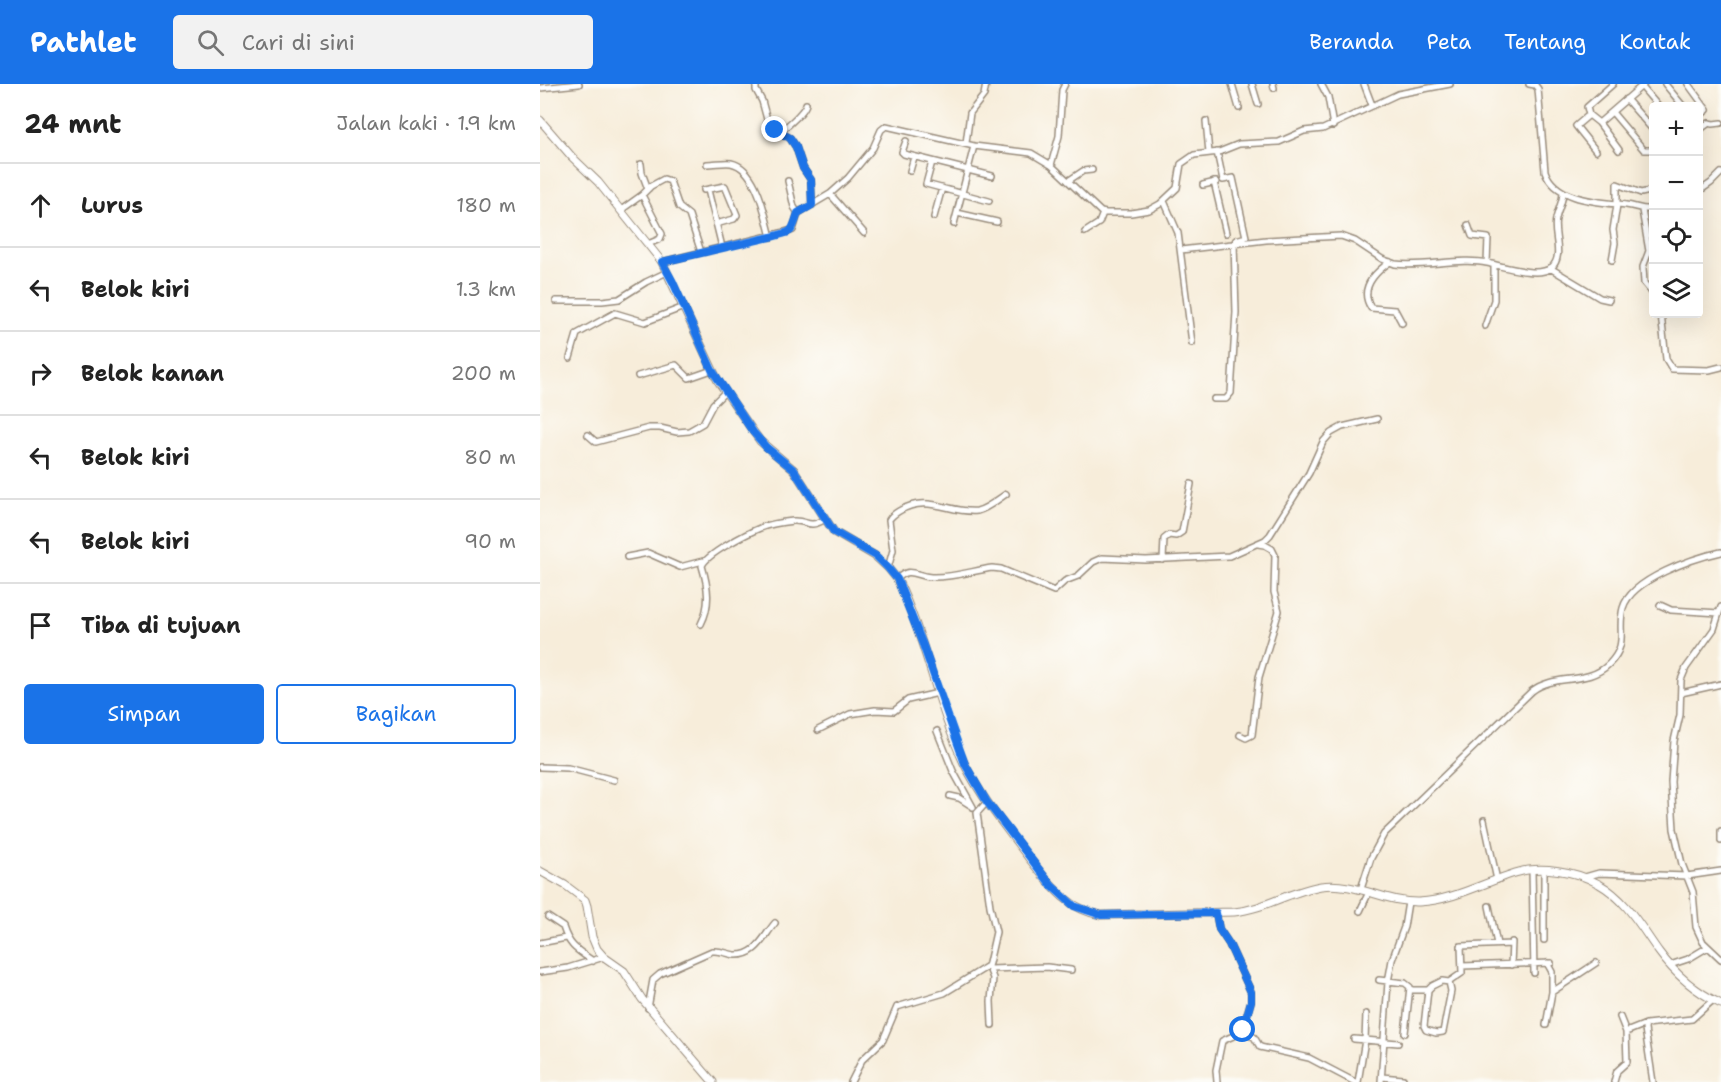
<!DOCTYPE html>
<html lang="id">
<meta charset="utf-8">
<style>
:root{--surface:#fff;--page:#f2f2f2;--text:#222;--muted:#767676;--line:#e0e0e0;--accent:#1a73e8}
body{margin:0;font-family:"Shantell Sans",sans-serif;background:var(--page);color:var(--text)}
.controls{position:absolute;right:18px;top:18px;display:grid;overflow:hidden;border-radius:6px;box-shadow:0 6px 24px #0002}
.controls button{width:54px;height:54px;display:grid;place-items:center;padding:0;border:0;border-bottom:2px solid var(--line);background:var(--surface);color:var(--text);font:30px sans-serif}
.stop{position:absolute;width:18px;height:18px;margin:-14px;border:4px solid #1a73e8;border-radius:50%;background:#fff}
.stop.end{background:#1a73e8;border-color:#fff;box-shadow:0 2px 6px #0008}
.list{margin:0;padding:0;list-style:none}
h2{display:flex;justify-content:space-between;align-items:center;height:78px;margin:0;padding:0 24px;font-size:26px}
h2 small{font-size:20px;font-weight:400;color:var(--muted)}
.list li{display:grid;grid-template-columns:39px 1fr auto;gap:18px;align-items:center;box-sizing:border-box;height:84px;padding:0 24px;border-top:2px solid var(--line)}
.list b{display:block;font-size:22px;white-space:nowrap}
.list em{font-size:20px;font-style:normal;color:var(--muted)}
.actions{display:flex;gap:12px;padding:18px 24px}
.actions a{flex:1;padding:14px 0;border:2px solid var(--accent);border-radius:6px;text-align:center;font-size:21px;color:var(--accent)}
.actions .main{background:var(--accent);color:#fff}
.icon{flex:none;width:33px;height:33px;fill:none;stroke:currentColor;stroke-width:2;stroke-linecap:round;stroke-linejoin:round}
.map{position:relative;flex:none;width:1181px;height:998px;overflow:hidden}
header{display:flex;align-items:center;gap:36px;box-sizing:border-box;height:84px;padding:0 30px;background:var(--accent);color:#fff}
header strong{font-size:28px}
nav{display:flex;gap:33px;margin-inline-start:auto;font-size:21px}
.search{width:420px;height:54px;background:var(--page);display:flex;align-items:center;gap:15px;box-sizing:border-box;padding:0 21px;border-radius:6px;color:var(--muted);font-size:22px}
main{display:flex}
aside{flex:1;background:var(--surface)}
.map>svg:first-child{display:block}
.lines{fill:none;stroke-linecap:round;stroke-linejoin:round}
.minor-casing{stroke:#998c7c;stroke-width:8}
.tertiary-casing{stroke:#998c7c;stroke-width:9}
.minor{stroke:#fff;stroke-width:5}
.tertiary{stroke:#fff;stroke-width:7}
.route{stroke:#1a73e8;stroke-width:8}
</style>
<header>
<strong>Pathlet</strong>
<div class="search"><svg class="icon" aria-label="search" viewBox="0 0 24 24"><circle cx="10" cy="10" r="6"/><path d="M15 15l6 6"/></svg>Cari di sini</div>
<nav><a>Beranda</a><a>Peta</a><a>Tentang</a><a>Kontak</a></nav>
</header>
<main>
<aside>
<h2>24 mnt<small>Jalan kaki · 1.9 km</small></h2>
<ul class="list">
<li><svg class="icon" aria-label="ahead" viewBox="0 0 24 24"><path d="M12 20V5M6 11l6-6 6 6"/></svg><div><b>Lurus</b></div><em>180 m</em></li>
<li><svg class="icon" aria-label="left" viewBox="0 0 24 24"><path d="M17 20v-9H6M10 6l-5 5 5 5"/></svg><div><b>Belok kiri</b></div><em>1.3 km</em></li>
<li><svg class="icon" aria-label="right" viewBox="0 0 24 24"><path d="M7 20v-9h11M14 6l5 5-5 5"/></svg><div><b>Belok kanan</b></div><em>200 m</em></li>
<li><svg class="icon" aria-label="left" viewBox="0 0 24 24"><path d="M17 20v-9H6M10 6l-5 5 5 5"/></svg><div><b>Belok kiri</b></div><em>80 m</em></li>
<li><svg class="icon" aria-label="left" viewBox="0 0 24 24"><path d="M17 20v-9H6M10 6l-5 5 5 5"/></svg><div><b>Belok kiri</b></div><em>90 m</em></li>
<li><svg class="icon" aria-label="arrive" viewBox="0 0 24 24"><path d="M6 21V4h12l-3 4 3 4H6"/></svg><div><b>Tiba di tujuan</b></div></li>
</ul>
<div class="actions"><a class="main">Simpan</a><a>Bagikan</a></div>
</aside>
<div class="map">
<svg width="1181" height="998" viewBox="0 0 1181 998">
<rect width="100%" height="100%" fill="#fdfcf7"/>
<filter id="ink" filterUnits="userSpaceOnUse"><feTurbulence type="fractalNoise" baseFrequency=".0167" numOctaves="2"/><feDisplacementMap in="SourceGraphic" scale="12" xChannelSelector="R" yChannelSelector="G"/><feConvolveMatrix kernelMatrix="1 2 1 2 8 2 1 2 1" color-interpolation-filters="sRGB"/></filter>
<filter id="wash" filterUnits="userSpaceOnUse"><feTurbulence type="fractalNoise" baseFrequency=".008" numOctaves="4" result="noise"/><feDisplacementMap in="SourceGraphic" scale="24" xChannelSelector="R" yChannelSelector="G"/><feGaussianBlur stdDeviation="1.35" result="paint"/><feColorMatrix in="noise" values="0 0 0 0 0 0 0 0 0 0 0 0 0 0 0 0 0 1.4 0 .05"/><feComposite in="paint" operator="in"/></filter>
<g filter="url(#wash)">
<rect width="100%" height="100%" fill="#f7edda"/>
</g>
<g filter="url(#ink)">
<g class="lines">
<g class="minor-casing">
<path id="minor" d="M216,0V6L222,17L228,39L235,46L250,54L256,63L263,84L271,96L272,121
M692,0L699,24
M712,0L718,20
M733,0L734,4
M781,0L788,13L793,42
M824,0L832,21
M989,0L995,1L998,5L1005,87C1015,117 1060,118 1086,121C1096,122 1102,127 1114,125
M1125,0L1143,22
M1148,0L1167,26L1158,33
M1101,2L1118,22
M0,4L39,0
M1086,15L1114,47
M1072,28L1104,66H1114
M1049,31L1047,23L1073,0
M666,37L669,69
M1059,39L1104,0
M1169,39L1173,40L1181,39
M1158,47L1169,39
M240,49C247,41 264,29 266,20
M366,57L362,68L364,70L452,92
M426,59L430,29L444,11L446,0
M1056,67L1036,42L1049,31L1059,39L1079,66
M677,68L683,96L693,94L706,153L696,156
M392,78L386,100L449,117
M101,80L102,89L108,105
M167,80C175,80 184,78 191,79C217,84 225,131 231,153
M511,81L519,52L522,6L525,0
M370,87L374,73
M248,97L254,123L258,129
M528,97L543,87L552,86
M674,98L686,149
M663,101L676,98
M164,106L185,102L197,131L194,135L176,140
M168,106L182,163
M1158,108L1171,99L1181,89
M290,110L324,149
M102,111L111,102L124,95L130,97L139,123L149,131L161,168
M624,117L638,149L652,259
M81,126L102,111L122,150L120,155L108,160
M1102,126L1109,167L1103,183L1104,199L1114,211
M417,129L457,138
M394,133L402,104
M414,140L434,62
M928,141L932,152L948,154L947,179
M545,148L559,139L563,129
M641,166L726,156L801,152L815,157L842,175L855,180C883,184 921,173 947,179C962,182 998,194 1011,184C1025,172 1012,150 1016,135C1018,125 1023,118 1023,108
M1072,176L1075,159L1073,146L1077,121V100L1101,109L1114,106
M122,178L253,146L258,129L290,110L308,94L333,64L341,46L346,42L434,62L491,69L511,81L561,128L566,129H591L609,126L620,120L637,104L641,80L654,71L679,68L699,60L739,58L764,47L783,45L858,10L910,0
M850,178C834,189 819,205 831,224L855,226L862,239
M1010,184L1060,214L1069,216
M16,217H62L79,215L106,198L127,188
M1121,230L1126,275L1132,285L1169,286L1181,283
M945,242L954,216V181
M30,274L37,250L75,229L105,238L144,223
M98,292L136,281L149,294L172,286
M674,315H686L691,309L696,228L694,159
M48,351L56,358L109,344H120L137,348L149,347L163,339L173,320L185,308
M87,473L108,469L140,483L163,477
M623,476L624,455L629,451L636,452L642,448L651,400
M348,484L353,466L349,436C351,432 354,430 359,427C388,409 410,430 437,427C447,425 457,416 466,410
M357,495C370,482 376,492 391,493C411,494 432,487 452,484L461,485L514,507L525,497L538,492L553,478L562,474L606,476L689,472L725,456L730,451L769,389L783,358L791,349L802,343L837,335
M1120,521L1131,526L1179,529
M1181,523L1174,545L1146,584L1141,596L1140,631L1134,657L1131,698L1134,745L1142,780L1153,808L1156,843L1163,858L1181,875
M161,540C171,521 168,502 162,482C166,470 208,449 220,444C230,440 243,438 253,437C268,436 267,445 284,436
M1141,609L1181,600
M278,646L310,630L335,626L354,627L368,616L398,609
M397,647L413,687L433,723
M700,651L706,654L712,651L719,593L739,527L734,508L735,471L732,465L725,461L718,460
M0,683L28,684L74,696
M410,712L419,714L430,721
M944,736L957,796
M1181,747V757
M992,786L994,889
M1004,787V856
M1045,793L1059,789L1147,792L1181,787
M821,805L831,774L844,750L992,607C1015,589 1047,602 1069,580C1089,560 1077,546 1083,524C1091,495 1154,474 1181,468
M949,822L957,860
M820,827L829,808
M676,829L679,845L689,860L711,908V917L702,948L682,957L676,986L677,998
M8,833L23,843C29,862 37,866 53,877
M0,859L26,854
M1007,879L1012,888V908
M971,881L972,858
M1130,881L1148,875L1168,863
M922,882L1011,879
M449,884L453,894L451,917L452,941
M451,885L507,883L531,886
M0,888L28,884L64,873
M839,896L865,899L870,903L865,949
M902,897L909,898L911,907L903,948L896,949L886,946L884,942L888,906L892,902Z
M909,898L922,889L921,862L972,860
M870,906H888
M108,924L113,896L120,890L172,867C181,866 187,870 195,871C217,872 223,853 235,839
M1006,941L1012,908L1056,879
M1086,948L1106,940
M701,949L714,953L720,963L769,974L815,998
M814,955L858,959
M842,993L863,995
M311,998L322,976L343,956L357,923L404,909L448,882L449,879L456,848L450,822L437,729L447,718
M818,998L825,956L826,930
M841,998L848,898L852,876L864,843L868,818
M1074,998L1077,987L1087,978L1086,948L1080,933
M1113,998L1105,945L1106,940L1152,935L1173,916"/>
</g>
<g class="tertiary-casing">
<path id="tertiary" d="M0,36L32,73L58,98L122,178L178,297L220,357L254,386L294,448L335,472L348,484L357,495C386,554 396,620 424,679C441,713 465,743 488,773C509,799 526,825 561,831L694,828C725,825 750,807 781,802C816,797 845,819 879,818C914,816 943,799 975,789C1000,781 1037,787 1059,800C1086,815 1101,843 1119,868C1135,890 1156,908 1181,920
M0,787L25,801L45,816L47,822L52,853L57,865L64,873L84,887L102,915L173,998"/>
</g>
<use href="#minor" class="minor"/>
<use href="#tertiary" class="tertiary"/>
</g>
</g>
<g class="lines" filter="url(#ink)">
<path class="route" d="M235,46L250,54L256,63L263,84L271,96L272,121L258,129C251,150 254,147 231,153L122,178L133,198L172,286L213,348L226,363L254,386L294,448L336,472L348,484L357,495L383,561L425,680L447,718L512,802L534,822L561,831L676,829L679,845L689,860L711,908V917L703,946"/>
</g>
</svg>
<div class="controls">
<button>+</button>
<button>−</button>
<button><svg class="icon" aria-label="locate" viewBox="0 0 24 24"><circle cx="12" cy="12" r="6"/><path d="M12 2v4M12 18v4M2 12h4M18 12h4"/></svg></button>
<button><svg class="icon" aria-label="layers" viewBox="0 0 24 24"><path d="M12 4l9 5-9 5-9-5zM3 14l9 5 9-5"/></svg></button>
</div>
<div class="stop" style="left:703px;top:946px"></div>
<div class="stop end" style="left:235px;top:46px"></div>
</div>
</main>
